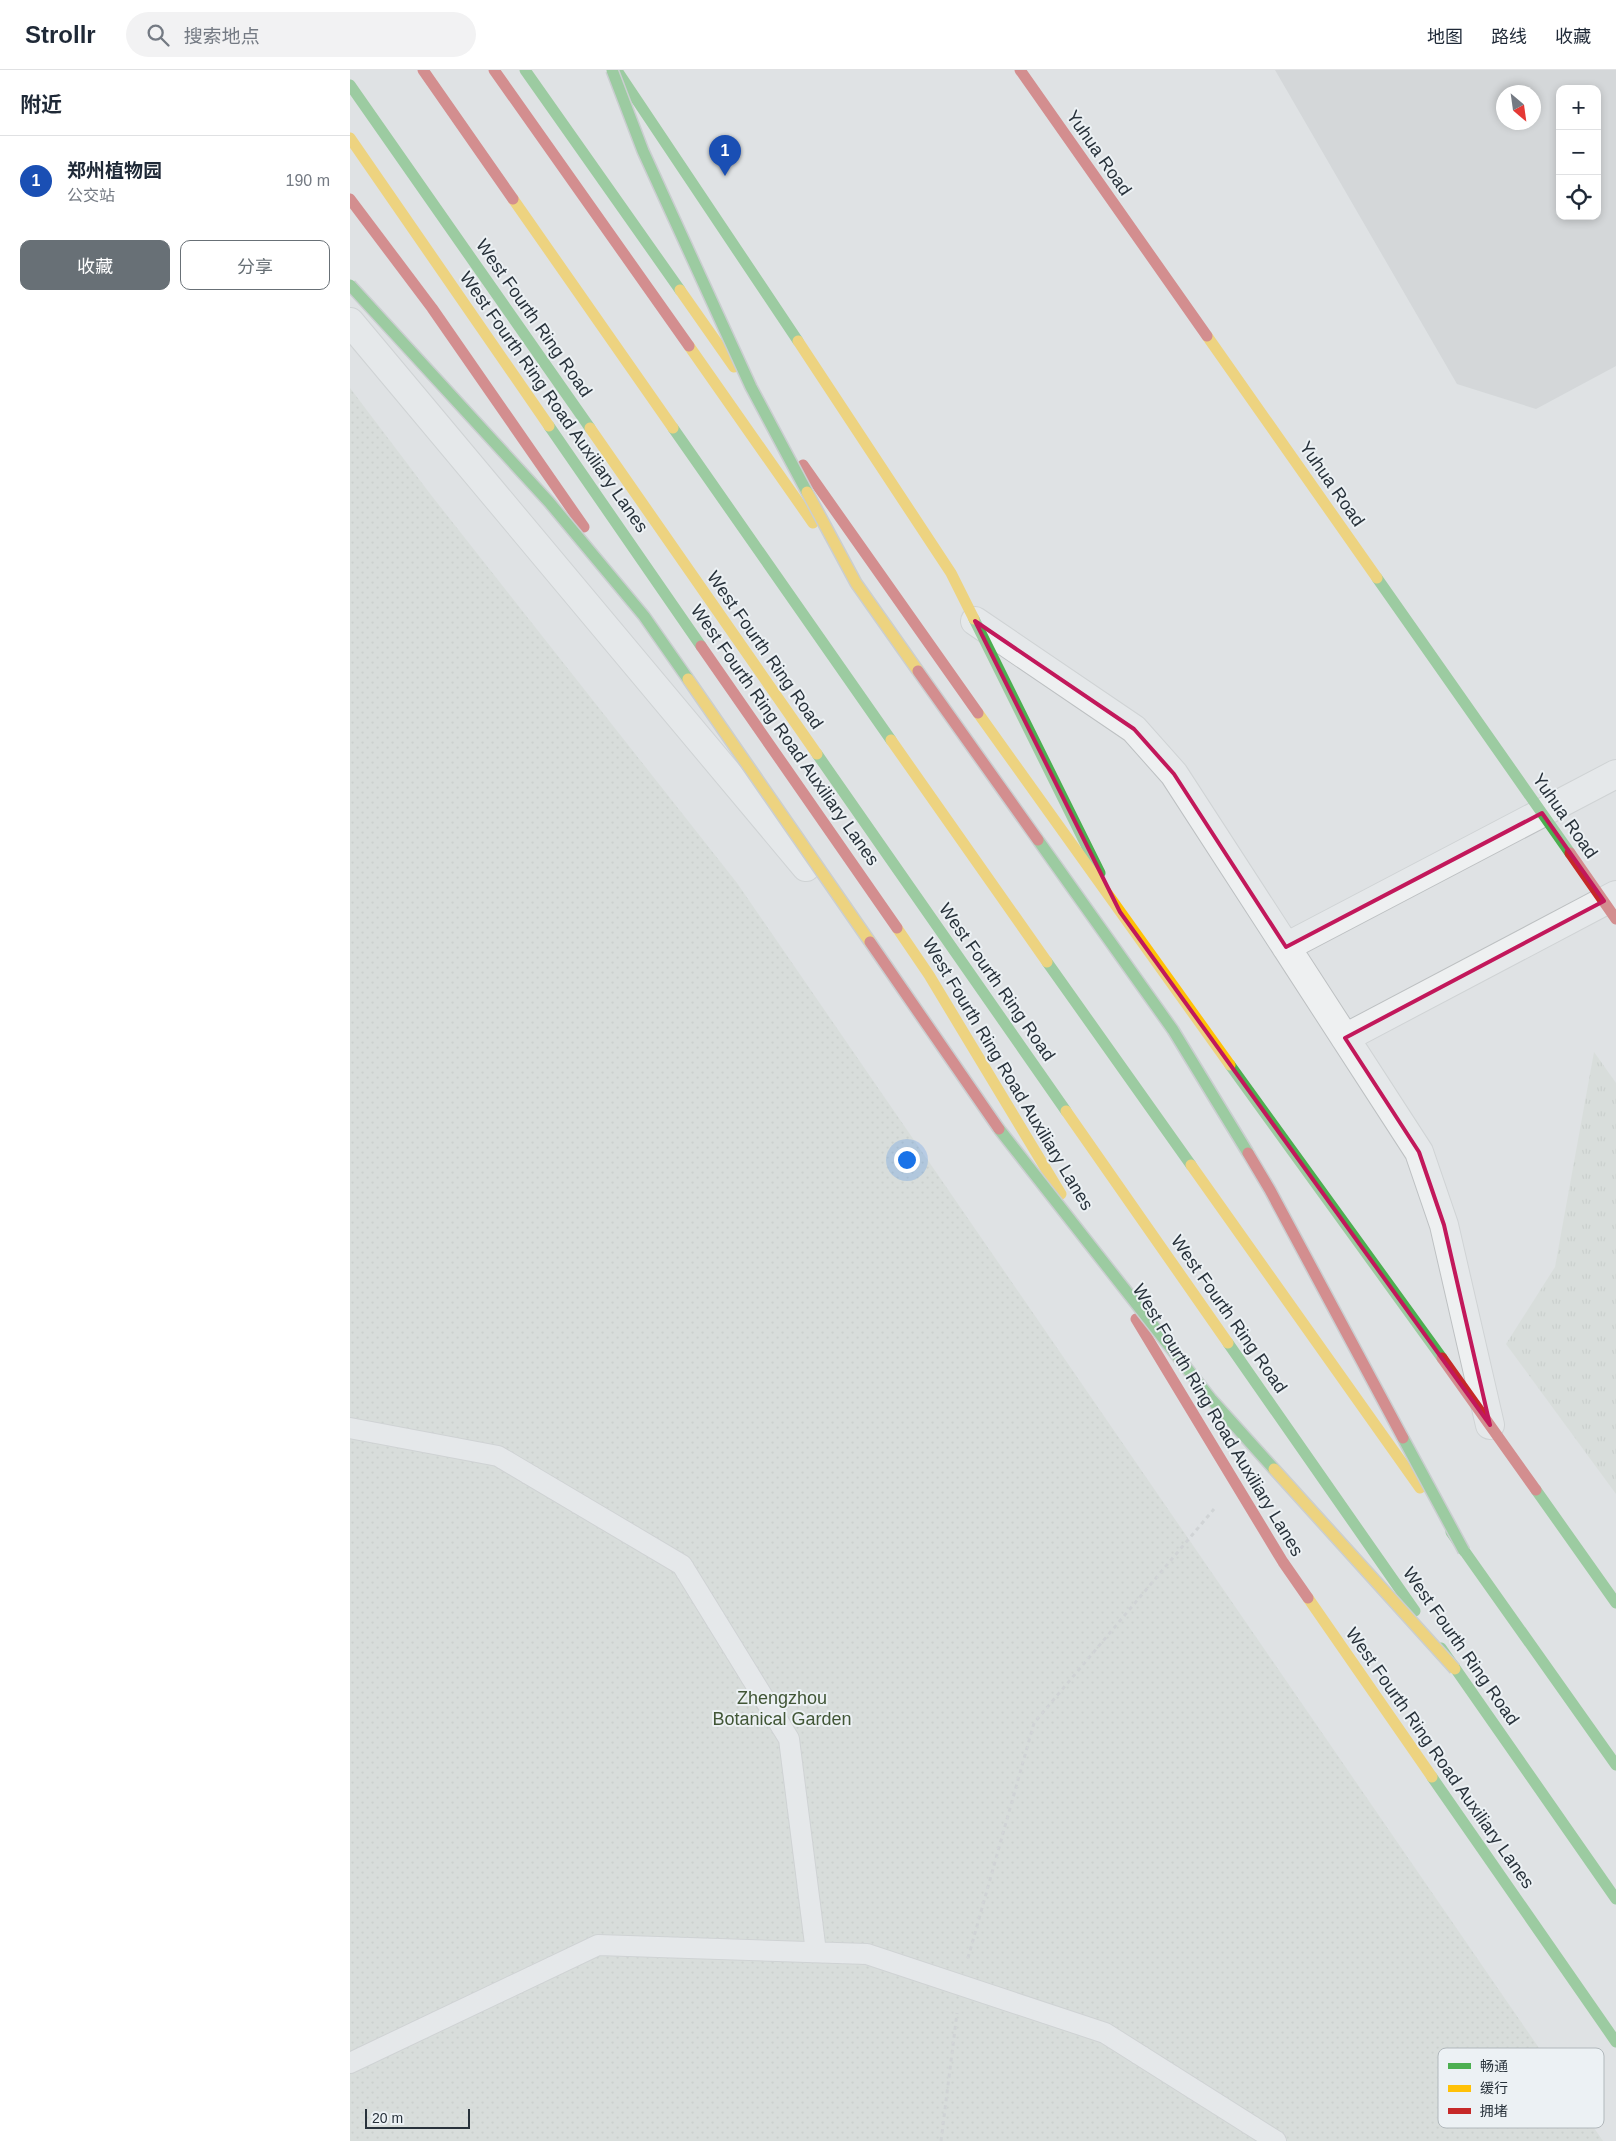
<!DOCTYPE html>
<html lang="zh">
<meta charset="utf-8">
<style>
:root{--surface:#fff;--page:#f2f2f3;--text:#1f2937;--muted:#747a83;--line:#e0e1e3;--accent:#687076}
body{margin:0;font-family:Arial,"Noto Sans SC",sans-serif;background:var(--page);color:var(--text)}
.controls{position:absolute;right:15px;top:15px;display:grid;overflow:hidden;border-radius:10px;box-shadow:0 2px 8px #0003}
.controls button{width:45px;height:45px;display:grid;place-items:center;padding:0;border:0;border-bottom:1px solid var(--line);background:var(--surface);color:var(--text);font:25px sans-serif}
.compass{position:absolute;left:1146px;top:15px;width:45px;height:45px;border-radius:50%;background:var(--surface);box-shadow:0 2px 8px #0003;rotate:151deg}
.scale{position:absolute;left:15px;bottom:12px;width:105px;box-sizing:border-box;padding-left:5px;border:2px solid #28323b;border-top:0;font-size:14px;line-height:18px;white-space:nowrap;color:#28323b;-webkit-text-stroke:4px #ecf1f4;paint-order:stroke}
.you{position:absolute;left:556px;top:1089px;width:18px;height:18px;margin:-12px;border:4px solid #fff;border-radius:50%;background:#1a73e8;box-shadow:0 0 0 8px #1a73e833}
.badge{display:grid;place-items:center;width:32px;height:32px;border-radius:50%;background:var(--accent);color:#fff;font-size:16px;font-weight:700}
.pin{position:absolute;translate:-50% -41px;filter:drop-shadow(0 1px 2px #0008)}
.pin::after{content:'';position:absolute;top:26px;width:18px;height:15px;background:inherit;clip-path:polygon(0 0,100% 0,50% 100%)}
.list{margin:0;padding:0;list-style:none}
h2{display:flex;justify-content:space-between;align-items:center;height:65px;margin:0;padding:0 20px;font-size:21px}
h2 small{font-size:16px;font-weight:400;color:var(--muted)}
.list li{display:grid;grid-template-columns:32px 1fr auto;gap:15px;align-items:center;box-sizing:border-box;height:90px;padding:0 20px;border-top:1px solid var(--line)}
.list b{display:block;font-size:19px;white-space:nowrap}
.list p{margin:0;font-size:16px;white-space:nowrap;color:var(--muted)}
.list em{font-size:16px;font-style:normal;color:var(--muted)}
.actions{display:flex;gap:10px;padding:15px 20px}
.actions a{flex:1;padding:11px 0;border:1px solid var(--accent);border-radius:10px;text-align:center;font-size:18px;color:var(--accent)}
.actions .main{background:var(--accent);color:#fff}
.icon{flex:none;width:28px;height:28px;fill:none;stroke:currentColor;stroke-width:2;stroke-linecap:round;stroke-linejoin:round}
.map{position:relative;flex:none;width:1266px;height:2071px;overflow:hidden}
header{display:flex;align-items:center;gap:30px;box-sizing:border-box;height:70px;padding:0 25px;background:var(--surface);border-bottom:1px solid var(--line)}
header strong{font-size:24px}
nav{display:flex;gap:28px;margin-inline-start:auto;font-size:18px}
.search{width:350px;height:45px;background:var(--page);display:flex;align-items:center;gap:12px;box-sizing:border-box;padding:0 18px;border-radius:28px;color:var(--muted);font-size:19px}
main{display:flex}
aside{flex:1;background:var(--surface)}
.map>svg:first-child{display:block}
.grass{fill:url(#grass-tufts)}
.garden{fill:url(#garden-dots)}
.building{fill:#c7cacc;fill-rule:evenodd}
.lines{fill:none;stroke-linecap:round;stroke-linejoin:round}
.lane-casing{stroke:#bdc0c2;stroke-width:22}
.street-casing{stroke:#bdc0c2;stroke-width:30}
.path{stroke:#bec2c4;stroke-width:3;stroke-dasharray:4 4;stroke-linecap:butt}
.lane{stroke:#eef0f1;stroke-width:20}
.street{stroke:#eef0f1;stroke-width:28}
.fast{stroke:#4caf50;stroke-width:11}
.slow{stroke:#ffc107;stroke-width:11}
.jam{stroke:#c62828;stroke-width:11}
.fast-bridge-casing{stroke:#b2b5b8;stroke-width:14;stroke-linecap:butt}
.slow-bridge-casing{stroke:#b2b5b8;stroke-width:14;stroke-linecap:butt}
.jam-bridge-casing{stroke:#b2b5b8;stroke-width:14;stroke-linecap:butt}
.fast-bridge{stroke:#4caf50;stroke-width:11}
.slow-bridge{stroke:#ffc107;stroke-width:11}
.jam-bridge{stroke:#c62828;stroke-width:11}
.marked{fill:none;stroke:#c2185b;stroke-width:4;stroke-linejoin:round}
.labels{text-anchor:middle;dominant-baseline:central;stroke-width:4;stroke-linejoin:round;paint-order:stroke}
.street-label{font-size:18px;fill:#28323b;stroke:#ecf1f4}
.park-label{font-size:18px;fill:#415636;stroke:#ecf1f4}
.key{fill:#ecf1f4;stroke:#b1b8bc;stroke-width:1}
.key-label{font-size:14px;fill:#28323b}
</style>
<header>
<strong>Strollr</strong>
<div class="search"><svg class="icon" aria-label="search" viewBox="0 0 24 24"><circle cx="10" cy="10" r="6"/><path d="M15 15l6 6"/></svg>搜索地点</div>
<nav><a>地图</a><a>路线</a><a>收藏</a></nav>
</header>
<main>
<aside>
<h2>附近<small></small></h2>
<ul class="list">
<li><span class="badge" style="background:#1a4fb4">1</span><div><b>郑州植物园</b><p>公交站</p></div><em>190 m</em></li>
</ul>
<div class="actions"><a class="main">收藏</a><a>分享</a></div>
</aside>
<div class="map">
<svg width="1266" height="2071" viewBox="0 0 1266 2071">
<defs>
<pattern id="grass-tufts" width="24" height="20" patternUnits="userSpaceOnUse" patternTransform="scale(1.25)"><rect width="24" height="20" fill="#d1d8d0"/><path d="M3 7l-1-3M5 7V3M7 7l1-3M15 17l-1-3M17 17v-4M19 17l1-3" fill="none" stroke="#b3bab4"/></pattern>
<pattern id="garden-dots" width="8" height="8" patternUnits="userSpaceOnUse" patternTransform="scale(1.25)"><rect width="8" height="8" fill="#d1d8d0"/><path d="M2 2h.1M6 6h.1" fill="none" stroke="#b3bab4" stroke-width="1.8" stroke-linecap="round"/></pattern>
</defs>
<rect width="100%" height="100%" fill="#dfe2e4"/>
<path class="grass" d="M1244,982L1266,1013V1424L1156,1274L1205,1197Z"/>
<path class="garden" d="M0,318L81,425L387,813L1253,2071H0Z"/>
<path class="building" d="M925,0H1266V296L1186,339L1107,314ZM1210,19H1247V146H1210ZM1154,22H1184V52H1154Z"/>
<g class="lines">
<g class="lane-casing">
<path id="lane" d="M0,1358L148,1386L332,1495L439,1669L466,1882
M0,1993L248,1875L517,1884L755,1963L926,2071"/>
</g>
<g class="street-casing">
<path id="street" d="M0,252L456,797
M625,551L784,659L824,704L1069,1082L1094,1155L1140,1355
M936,877L1266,704
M995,968L1266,825"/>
</g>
<path class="path" d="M618,1888L684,1653L864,1439
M591,2071L607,1943"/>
<use href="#lane" class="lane"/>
<use href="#street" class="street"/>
<path class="fast" d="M175,0L330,220
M268,2L448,271
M0,15L240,358
M199,356L351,576
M323,358L541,670
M1027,508L1220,783
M624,549L750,803
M467,684L716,1041
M697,892L841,1095
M880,995L1092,1288
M878,1273L1065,1541
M1186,1420L1266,1533
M1101,1462L1266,1695
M1091,1578L1266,1829
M1082,1707L1266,1972"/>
<path class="slow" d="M0,68L199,356
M163,129L323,358
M330,220L384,297
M857,266L1027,508
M448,271L601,503L624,549
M339,276L463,453
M240,358L467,684
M628,643L880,995
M541,670L697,892
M547,858L579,905L711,1124
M716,1041L878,1273
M841,1095L1070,1418
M958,1528L1082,1707"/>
<path class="jam" d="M73,0L163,129
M144,0L339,276
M670,0L857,266
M0,129L82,238L234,457
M453,395L628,643
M351,576L547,858
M1220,783L1266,849
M786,1249L933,1492L958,1528
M1092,1288L1186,1420"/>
<g class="fast-bridge-casing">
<path id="fast-bridge" d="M262,0L293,81L401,317L457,422
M0,215L199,432L294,546L338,609
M688,770L823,960L898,1083
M649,1059L861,1329L924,1399
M1053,1368L1114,1481"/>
</g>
<g class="slow-bridge-casing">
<path id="slow-bridge" d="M457,422L506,513L568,601
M338,609L520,872
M924,1399L1105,1599"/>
</g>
<g class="jam-bridge-casing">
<path id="jam-bridge" d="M568,601L688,770
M520,872L649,1059
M898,1083L920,1120L1053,1368"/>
</g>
<use href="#fast-bridge" class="fast-bridge"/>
<use href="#slow-bridge" class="slow-bridge"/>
<use href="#jam-bridge" class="jam-bridge"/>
</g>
<path d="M0 0H1266V2071H0ZM625,551L784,659L824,704L936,877L1192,743L1254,831L995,968L1069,1082L1094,1155L1140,1355L770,842Z" fill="#dfe2e4" fill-opacity=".55" fill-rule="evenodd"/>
<path class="marked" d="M625,551L784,659L824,704L936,877L1192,743L1254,831L995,968L1069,1082L1094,1155L1140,1355L770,842Z"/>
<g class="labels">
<g class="street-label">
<text transform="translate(749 83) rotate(55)">Yuhua Road</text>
<text transform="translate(184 248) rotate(55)">West Fourth Ring Road</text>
<text transform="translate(204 332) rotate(55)">West Fourth Ring Road Auxiliary Lanes</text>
<text transform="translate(982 414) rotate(55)">Yuhua Road</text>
<text transform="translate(415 580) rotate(55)">West Fourth Ring Road</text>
<text transform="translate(435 665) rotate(55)">West Fourth Ring Road Auxiliary Lanes</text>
<text transform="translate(1215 746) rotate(55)">Yuhua Road</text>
<text transform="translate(647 912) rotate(55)">West Fourth Ring Road</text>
<text transform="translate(658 1004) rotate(59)">West Fourth Ring Road Auxiliary Lanes</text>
<text transform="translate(879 1244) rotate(55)">West Fourth Ring Road</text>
<text transform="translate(868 1350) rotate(59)">West Fourth Ring Road Auxiliary Lanes</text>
<text transform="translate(1111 1576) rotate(55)">West Fourth Ring Road</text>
<text transform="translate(1090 1688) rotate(55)">West Fourth Ring Road Auxiliary Lanes</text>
</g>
<g class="park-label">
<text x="432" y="1628">Zhengzhou<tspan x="432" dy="21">Botanical Garden</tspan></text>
</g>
</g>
<rect x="1088" y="1978" width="166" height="80" rx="8" class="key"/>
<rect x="1098" y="1993" width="23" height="6" fill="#4caf50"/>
<rect x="1098" y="2015" width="23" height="7" fill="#ffc107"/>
<rect x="1098" y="2038" width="23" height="6" fill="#c62828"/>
<g class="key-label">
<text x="1130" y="2001">畅通</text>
<text x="1130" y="2023">缓行</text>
<text x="1130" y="2046">拥堵</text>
</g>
</svg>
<div class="controls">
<button>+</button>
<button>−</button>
<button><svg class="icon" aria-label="locate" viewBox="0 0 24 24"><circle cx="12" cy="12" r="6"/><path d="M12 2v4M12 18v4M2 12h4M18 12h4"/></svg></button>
</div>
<svg class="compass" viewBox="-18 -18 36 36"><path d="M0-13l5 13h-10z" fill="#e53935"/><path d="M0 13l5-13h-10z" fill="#747a83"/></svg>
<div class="scale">20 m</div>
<div class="you"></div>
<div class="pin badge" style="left:375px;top:106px;background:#1a4fb4">1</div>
</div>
</main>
